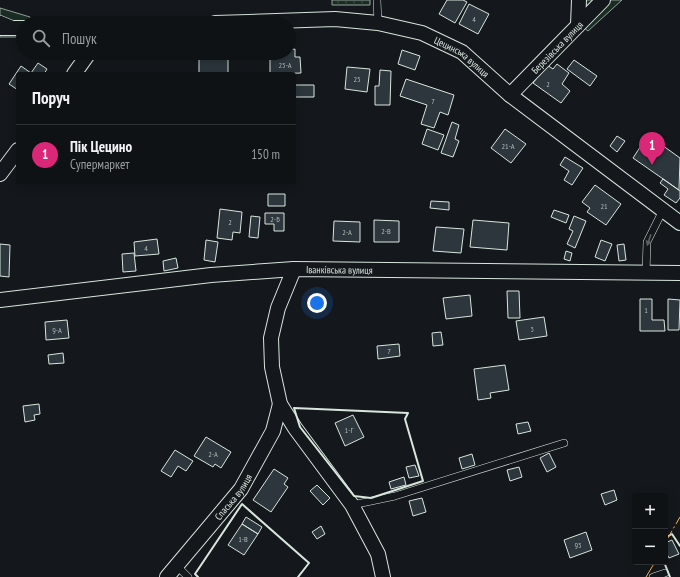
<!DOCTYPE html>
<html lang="uk">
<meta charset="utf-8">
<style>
:root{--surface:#0f1215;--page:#1d2022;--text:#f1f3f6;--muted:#9b9ea0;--line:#2f3234;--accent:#db2777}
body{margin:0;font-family:"PT Sans Narrow",sans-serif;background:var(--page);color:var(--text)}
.controls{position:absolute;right:12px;bottom:12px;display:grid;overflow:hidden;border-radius:4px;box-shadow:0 2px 10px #0003}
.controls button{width:36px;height:36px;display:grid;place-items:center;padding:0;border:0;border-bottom:1px solid var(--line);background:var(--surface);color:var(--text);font:20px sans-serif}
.you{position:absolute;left:317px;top:303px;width:14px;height:14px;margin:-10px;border:3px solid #fff;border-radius:50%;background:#1a73e8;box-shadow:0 0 0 6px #1a73e833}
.badge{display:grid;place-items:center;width:26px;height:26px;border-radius:50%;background:var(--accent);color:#fff;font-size:13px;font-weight:700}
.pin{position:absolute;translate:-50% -33px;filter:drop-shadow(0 1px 2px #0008)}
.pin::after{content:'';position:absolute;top:21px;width:14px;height:12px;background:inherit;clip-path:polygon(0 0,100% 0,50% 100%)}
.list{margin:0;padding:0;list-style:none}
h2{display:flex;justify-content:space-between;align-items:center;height:52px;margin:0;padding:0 16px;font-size:17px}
h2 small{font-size:13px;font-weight:400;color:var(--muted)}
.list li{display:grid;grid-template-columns:26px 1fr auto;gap:12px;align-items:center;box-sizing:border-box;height:60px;padding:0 16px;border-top:1px solid var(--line)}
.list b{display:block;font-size:15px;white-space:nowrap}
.list p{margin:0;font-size:13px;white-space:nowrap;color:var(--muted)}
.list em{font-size:13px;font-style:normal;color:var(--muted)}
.icon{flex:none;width:22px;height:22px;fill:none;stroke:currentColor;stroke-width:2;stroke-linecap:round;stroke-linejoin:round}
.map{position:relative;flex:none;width:680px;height:577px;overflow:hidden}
.search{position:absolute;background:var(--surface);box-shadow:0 2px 10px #0003;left:16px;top:16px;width:280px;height:44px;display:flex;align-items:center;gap:10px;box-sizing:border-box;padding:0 14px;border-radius:22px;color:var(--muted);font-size:15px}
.panel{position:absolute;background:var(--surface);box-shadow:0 2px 10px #0003;left:16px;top:72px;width:280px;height:112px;border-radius:4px}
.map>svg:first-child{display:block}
.grass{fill:#1a2d24;stroke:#939e99}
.park{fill:url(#park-dots);stroke:#939e99}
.building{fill:#2c363c;stroke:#d8e6dc}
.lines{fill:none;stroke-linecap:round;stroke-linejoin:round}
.lane-casing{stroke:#d8e6dc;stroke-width:8}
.street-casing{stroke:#d8e6dc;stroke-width:16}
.lane{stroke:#14181c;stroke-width:7}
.street{stroke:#14181c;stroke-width:14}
.wall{stroke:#d8e6dc;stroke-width:2}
.power{stroke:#ffb74d;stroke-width:1;stroke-dasharray:14 3 2 3;stroke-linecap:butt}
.oneway{fill:#59605f}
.labels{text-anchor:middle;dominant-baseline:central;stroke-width:3;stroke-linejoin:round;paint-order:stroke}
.number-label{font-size:8px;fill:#adbab4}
.street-label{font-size:10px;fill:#d8e6dc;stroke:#14181c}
</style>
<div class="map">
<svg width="680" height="577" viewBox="0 0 680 577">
<defs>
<pattern id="park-dots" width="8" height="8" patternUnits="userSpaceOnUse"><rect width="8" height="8" fill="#1a2d24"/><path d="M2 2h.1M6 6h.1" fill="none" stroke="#3b4b43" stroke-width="1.8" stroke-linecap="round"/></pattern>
</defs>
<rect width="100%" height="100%" fill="#14181c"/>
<path class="grass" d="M573,0H622L588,31L572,18Z
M0,8L30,17L29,23H23V37H0Z"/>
<path class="park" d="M332,0H370V5H332Z"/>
<path class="building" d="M447,0H463L467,2L455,23L439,14Z
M469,4L489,14L478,34L459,24Z
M295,49V57H300L301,73L270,74V53H289V50Z
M402,50L420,56L415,70L398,64Z
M199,53H228V74H199Z
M574,60L597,76L590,86L567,69Z
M38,63L47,69L44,74H18V90L9,84L21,66L31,73Z
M557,64L569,73L562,84L570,91L561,103L533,83L547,65L553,69Z
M347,67L370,69L367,92L345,89Z
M380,70L391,71L390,105H375V86H379Z
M406,79L454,95L448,115L440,112L434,128L421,124L427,105L400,96Z
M294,85H314V97H294Z
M452,122L459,125L455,139L459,141L453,157L441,153Z
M427,129L444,135L438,150L422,144Z
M505,129L526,144L511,163L491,148Z
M648,135L680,158L679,190L633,158Z
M617,136L625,141L617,152L610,146Z
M565,157L583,168L572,185L564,180L569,171L560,165Z
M663,179L680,191V198L676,203L664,195L668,189L660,183Z
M595,185L621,204L606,225L587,212L590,208L582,202Z
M268,194H285V206H268Z
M431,201L449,202V210L430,208Z
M220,209L242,212L240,233L233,232L232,240L217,238Z
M554,210L569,215L566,223L551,217Z
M265,213H284V231H274V224H265Z
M251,216L260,217L258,238L249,237Z
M574,216L586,221L575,248L567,244L573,231L569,229Z
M374,220L399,221V242H374Z
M473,220L509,223L507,250L470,247Z
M334,221L360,222V242L333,241Z
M436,227L464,229L461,253L433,251Z
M157,239L159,254L135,256L134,242Z
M206,240L218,242L215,262L204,260Z
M601,240L612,244L605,261L595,257Z
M0,244L10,245L9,277L0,276Z
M624,244L626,260L619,261L617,245Z
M566,251L572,253L570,261L564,259Z
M134,253L136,271L123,272L122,254Z
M176,258L178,268L164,271L163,261Z
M507,291H519L520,318H508Z
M470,295L472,316L446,319L443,298Z
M640,299H652V320H664L665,331H640Z
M668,299L680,300L679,330H668Z
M544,317L547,336L519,340L516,321Z
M67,320L69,338L46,340L45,322Z
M441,332L443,345L433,346L432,333Z
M399,344L400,356L378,359L377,346Z
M63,353L64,363L49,364L48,355Z
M505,365L509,390L490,393L491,398L478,400L474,369Z
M39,404L40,414L34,415L35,420L25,422L23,406Z
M353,415L364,437L345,446L335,423Z
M528,422L531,431L518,434L516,424Z
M206,437L231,452L221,468L215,464L213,467L194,456Z
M175,450L193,461L186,471L178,466L171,477L161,471Z
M549,453L556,467L547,472L540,458Z
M472,454L475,465L462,469L459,458Z
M415,465L419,476L409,478L406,467Z
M519,467L522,477L510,481L507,470Z
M274,469L288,478L284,484L288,487L271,512L253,500Z
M404,477L406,485L391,489L389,482Z
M317,485L330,498L323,505L310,491Z
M614,490L617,500L605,505L601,494Z
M422,498L426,512L413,516L409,501Z
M246,517L262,527L258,534L242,524Z
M242,524L258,534L244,555L228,545Z
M321,526L325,534L317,539L312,532Z
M586,532L592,550L570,558L564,540Z
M672,540L679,554L669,558L665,550V543Z"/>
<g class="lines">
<g class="lane-casing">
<path id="lane" d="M377,0L378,23
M0,19L12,24
M646,273L647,242L663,210
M352,505L395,496L564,443
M177,566L188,577
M653,577L665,573"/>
</g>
<g class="street-casing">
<g id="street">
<path id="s1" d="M215,23L335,19L378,23L422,33L462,52L510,95L680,223"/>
<path d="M578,25L579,0"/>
<path d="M0,28H23"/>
<path d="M74,74L89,53"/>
<path id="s2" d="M510,95L603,0"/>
<path d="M0,174L18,150"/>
<path d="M294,269L278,308L271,338L272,367L280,404L295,428L352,505L378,554L383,577"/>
<path id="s3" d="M0,300L211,275L294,269L680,273"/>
<path id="s4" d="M167,577L241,489L273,431L280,404"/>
</g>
</g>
<use href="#lane" class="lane"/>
<use href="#street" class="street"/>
<path class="wall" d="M294,408L408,413L405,419L423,481L371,498L354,496L300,427Z
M665,538L672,534L680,546
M664,562L670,577
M198,577L195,574L242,504L309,563L298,577"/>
<path class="power" d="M665,543L680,517
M646,577L655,562"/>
</g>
<defs><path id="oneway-solid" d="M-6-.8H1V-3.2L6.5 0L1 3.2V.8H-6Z"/></defs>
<use class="oneway" href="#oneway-solid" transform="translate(649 240) rotate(109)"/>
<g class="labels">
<g class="number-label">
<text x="474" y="19">4</text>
<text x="285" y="65">25-А</text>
<text x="357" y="79">25</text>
<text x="548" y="84">2</text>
<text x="433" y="101">7</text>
<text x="508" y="146">21-А</text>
<text x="604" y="206">21</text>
<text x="275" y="219">2-Б</text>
<text x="230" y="222">2</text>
<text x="386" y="231">2-В</text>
<text x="347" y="232">2-А</text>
<text x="146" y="248">4</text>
<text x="646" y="310">1</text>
<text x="532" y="329">3</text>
<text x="57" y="330">9-А</text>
<text x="389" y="351">7</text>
<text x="349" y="430">1-Г</text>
<text x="213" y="454">2-А</text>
<text x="243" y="539">1-В</text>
<text x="578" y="545">95</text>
</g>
<g class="street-label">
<text stroke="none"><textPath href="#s2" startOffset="67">Березівська вулиця</textPath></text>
<text stroke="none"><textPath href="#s1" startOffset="255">Цецинська вулиця</textPath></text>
<text stroke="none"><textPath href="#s3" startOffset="341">Іванківська вулиця</textPath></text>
<text stroke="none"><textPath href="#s4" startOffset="104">Спаська вулиця</textPath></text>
</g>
</g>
</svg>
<div class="controls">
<button>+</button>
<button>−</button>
</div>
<div class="you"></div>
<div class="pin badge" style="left:652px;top:165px">1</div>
<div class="search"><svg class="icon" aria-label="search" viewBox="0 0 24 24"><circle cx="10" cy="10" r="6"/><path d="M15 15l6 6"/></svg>Пошук</div>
<section class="panel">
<h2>Поруч<small></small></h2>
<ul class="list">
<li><span class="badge">1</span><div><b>Пік Цецино</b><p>Супермаркет</p></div><em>150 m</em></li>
</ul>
</section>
</div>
